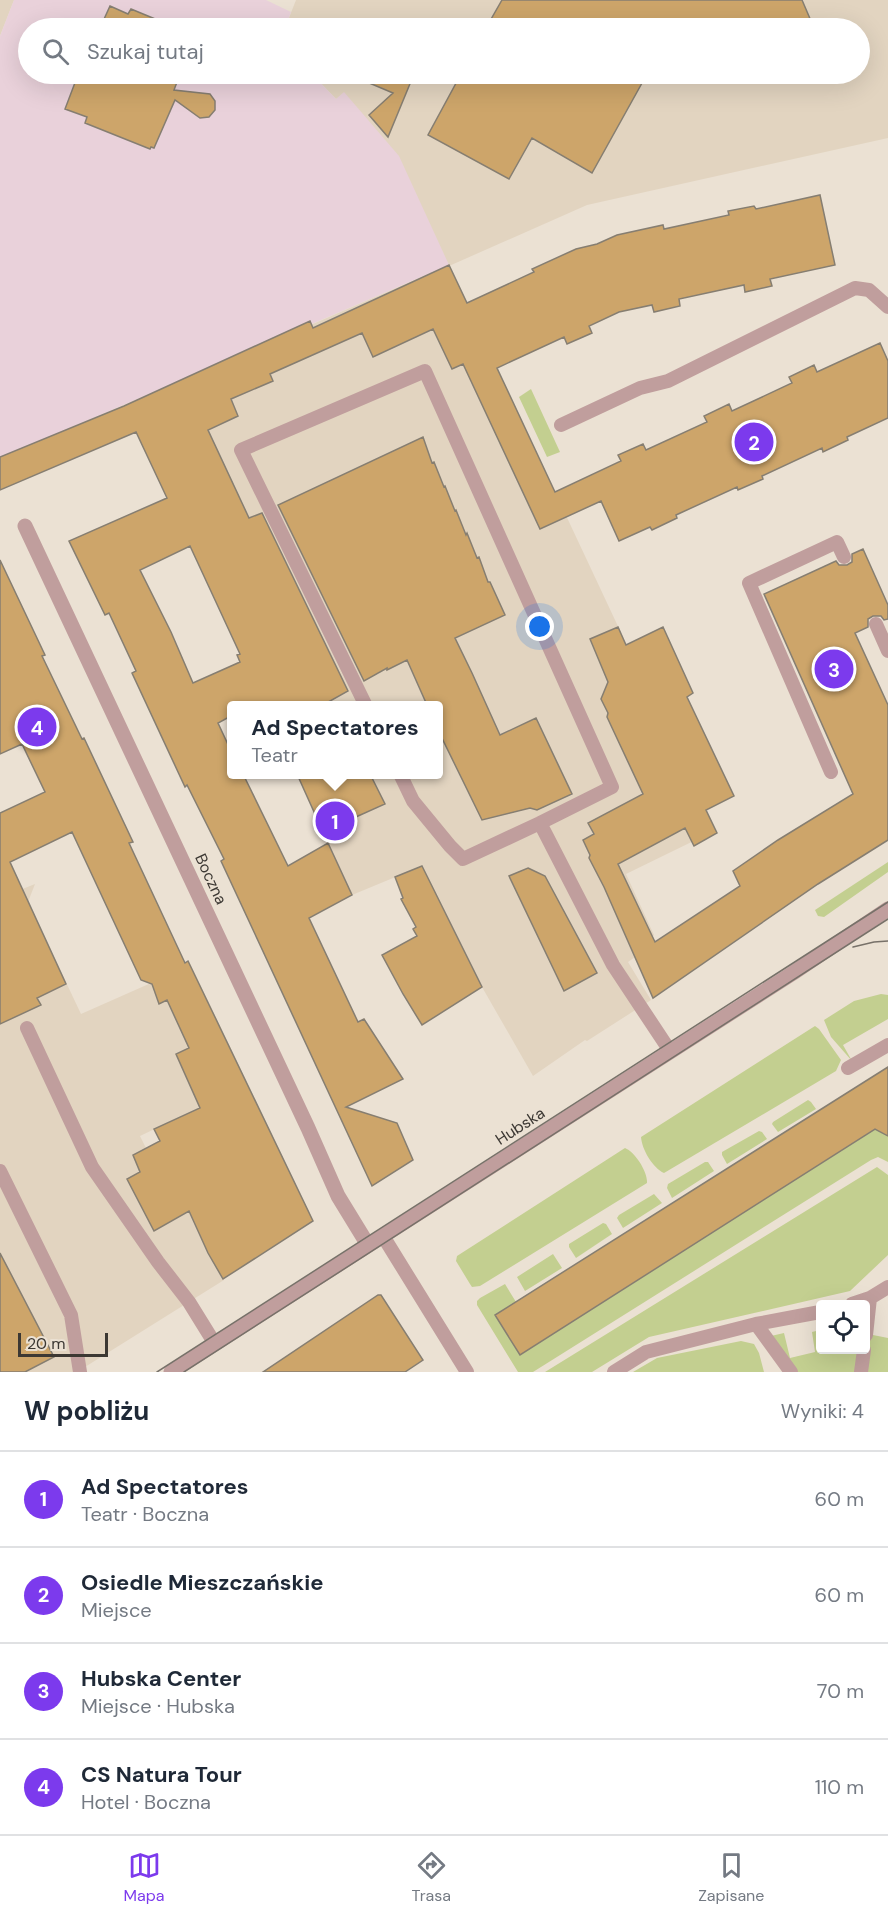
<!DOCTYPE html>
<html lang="pl">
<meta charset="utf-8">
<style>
:root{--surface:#fff;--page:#f6f6f7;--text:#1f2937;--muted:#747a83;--line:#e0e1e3;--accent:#7c3aed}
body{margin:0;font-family:"DM Sans",sans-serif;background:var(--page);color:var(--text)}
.controls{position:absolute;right:18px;bottom:18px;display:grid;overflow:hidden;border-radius:6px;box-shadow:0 6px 24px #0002}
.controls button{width:54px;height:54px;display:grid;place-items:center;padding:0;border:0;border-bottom:2px solid var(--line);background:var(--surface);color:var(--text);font:30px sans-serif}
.scale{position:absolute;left:18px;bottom:15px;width:90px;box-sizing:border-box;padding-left:6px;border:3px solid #3c3833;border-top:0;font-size:16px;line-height:21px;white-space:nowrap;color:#3c3833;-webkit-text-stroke:4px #ebe1d3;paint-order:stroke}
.you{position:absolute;left:540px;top:627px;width:21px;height:21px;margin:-15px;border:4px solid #fff;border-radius:50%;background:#1a73e8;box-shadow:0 0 0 9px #1a73e833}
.badge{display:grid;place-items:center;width:39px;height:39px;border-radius:50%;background:var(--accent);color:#fff;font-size:20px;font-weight:700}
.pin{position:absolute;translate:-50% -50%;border:3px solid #fff;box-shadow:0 2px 6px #0006}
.popup{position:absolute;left:227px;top:701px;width:216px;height:78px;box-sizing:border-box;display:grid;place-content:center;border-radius:6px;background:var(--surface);filter:drop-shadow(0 2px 4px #0005);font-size:20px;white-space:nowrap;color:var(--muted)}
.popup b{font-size:22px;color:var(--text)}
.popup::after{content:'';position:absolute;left:50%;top:100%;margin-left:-12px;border:12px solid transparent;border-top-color:var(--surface)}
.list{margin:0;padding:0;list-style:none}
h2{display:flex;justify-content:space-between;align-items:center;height:78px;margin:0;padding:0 24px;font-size:26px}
h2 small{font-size:20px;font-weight:400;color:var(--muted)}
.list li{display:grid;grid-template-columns:39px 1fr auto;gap:18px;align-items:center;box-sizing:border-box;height:96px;padding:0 24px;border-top:2px solid var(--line)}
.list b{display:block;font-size:22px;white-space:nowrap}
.list p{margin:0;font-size:20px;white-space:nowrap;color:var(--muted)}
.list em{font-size:20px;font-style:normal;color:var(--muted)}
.icon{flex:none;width:33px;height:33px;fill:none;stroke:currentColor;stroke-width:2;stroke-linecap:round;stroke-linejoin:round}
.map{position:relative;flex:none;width:888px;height:1372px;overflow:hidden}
.search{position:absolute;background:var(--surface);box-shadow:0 6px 24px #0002;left:18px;right:18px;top:18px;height:66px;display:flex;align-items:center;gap:15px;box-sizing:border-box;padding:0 21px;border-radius:33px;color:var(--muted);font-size:22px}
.sheet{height:462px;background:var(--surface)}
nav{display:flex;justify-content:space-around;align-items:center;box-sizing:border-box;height:84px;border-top:2px solid var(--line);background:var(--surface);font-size:16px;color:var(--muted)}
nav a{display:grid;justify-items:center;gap:3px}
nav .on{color:var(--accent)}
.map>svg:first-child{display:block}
.built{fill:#e2d4c0;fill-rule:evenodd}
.industrial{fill:#e9d1da}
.green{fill:#c3cf90}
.building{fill:#cda56a;stroke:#867e71;stroke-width:1.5;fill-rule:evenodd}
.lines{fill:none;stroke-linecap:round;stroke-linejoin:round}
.service{stroke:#c09e9d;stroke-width:14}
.minor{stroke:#c09e9d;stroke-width:15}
.tertiary{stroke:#c09e9d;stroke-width:15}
.tram{stroke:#777169;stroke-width:1.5}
.labels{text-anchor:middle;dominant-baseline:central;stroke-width:4.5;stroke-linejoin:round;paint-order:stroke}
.street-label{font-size:16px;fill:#3c3833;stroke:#ebe1d3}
</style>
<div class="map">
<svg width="888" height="1372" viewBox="0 0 888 1372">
<rect width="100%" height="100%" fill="#ebe1d3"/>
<path class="built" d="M0,0H14L0,36Z
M296,0H888V138L587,205L449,266L714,831L626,874L654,935L635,957L628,962L651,1000L587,1041L585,1040L533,1076L482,987L422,866L352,895L297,775L439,774V706L265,705L124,406L449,265L344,93L336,99L312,74H860V28H285Z
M35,884L28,902L81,1014L151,983L189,961L311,1216V1219L223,1278L224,1280L77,1372H0V898ZM186,1114L164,1138L146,1148L140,1136Z"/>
<path class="industrial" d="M14,0H266L291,12L285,28H28V74H312L336,99L344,92L399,156L449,265L0,458V36Z"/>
<path class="green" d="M531,389L560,452L547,457L519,397Z
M888,862V872L824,917L818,916L815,910Z
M881,994L888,995V1019L843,1045L852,1061L831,1037L824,1020L854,1001Z
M815,1026L819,1029L841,1060L836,1071L664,1173C653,1168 642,1150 641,1137Z
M808,1100L811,1102L816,1109L778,1132L772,1124L773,1122Z
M875,1129L884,1134L888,1133V1162L878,1157L871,1160L533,1372H518L477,1305V1301L480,1298L505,1284L516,1302L495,1315L520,1355Z
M759,1131L762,1132L767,1139L727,1164L722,1155V1152Z
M625,1148C635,1152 648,1172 647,1183L480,1286L472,1287L470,1284L456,1261L457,1256Z
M705,1162H708L714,1171L672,1198L667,1188L668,1184Z
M877,1167L888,1175V1255L850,1291L649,1337L592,1372H545Z
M654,1194L662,1203L623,1228L617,1218L619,1215Z
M603,1223L606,1224L612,1234L576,1258L569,1247V1244Z
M553,1254L562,1268L525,1291L517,1277Z
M820,1330V1350H859L857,1372H797L771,1336L784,1333L790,1358L815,1352L812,1332Z
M873,1335L888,1338V1372H864L867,1339Z
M741,1341L754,1344L759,1353L764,1372H633L657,1358Z"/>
<path class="building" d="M502,0H802L814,28H486Z
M110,6L128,14L131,9L177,28H100Z
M81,74H180L174,90L210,94L215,101V110L209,117L200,118L175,100L154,148L151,147L150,149L85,123L87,117L65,109L76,80L78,81Z
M348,74H414L388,137L369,115L393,93Z
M461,74H647L592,173L532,138L509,179L428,135Z
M820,195L835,265L770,279L772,286L745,292L744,285L679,299L680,306L654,312L652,305L619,312L589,326L592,333L567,344L564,337L497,368L555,492L621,461L618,455L643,444L646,450L707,422L704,416L729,404L732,411L792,383L789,377L814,365L817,372L880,343L888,361V418L847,437L848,440L823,452L822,448L762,476L763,479L738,490L737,487L676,515L677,518L652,530L650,527L619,541L601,501L540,529L463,364L452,369L433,329L373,357L362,333L270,374L273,381L231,399L238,416L208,430L249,518L262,513L348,691L323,705H231V716L218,723L231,751V774H243L288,866L328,843L352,895L309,918L358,1022L364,1019L403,1079L346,1107L397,1123L413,1160L372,1186L221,861L224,859L187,785L185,787L132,673L136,671L109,613L105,615L69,541L167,498L136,432L0,490V457L124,406L310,321L313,328L449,265L467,303L534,272L532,269L576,249L597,244L617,235L663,225L664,229L729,215L728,211L754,206L756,209ZM190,546L240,654L237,655L240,662L193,683L171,632L140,570Z
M423,437L432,463L434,462L444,487L445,486L455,511L456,510L466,535L467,533L477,558L479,557L488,582H490L505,615L455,638L472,673L500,735L536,718L572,794L537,810L530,808L482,820L438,730V705H427L407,660L387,670V668L364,681L278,505Z
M863,549L888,605V619L884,620L881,616H873L868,619V627L855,633L888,705V840L818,884L653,998L604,887L589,858L590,855L583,840L594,834L588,823L643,794L607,717L608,713L601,699L608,682L590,639L618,627L626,645L663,627L693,693L687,697L734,796L706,810L717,833L694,846L685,828L618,864L655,942L740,886L733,871L778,840L853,794L764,594L836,561L839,565H847L852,562V554Z
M0,560L45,655L42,656L82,739L84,738L133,842L129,843L185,963L188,961L313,1221L223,1279L208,1253L189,1211L154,1231L127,1179L140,1172L133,1155L160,1141L154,1129L200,1108L176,1054L189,1048L167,1000L159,1004L152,984L141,980L72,832L10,862L66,984L37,998L41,1005L0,1024V813L45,792L22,744L0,754Z
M297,774H370L385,804L347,821L352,832L328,843Z
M422,866L482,987L422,1025L403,994L382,955L417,936L413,929L416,927L401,899L403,898L395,877Z
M528,868L545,876L597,973L564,991L509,876Z
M888,1067V1136L875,1129L520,1355L495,1315Z
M0,1253L54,1357L25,1372H0Z
M378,1295H381L423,1360L405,1372H263Z"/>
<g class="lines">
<path class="service" d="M561,425L640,388L668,381L855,288L869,290L888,307
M876,624L888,651
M366,706L241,450L425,371L612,787L540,823L463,859L450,846L413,801L400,774
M831,772L749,583L837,542L844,557
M540,823L613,965L670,1051
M27,1028L92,1167L158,1262L189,1302L215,1344
M848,1068L888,1045
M0,1171L71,1315L80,1372
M383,1236L467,1372
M852,1304L870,1298L888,1287
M756,1324L791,1372
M866,1335L870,1298
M614,1372L646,1352L756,1324L820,1312
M861,1372L864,1350"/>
<path class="minor" d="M25,526L308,1128L338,1196L368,1245"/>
<path class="tertiary" d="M171,1372L793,973L888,909"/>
<path class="tram" d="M853,947L874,942L888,941
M157,1372L888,902
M184,1372L888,919"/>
</g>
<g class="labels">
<g class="street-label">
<text transform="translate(211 879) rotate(65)">Boczna</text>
<text transform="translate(520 1126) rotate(-33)">Hubska</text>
</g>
</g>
</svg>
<div class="controls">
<button><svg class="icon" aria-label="locate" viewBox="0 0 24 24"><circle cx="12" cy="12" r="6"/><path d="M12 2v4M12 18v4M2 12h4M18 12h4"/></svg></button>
</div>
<div class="scale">20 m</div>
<div class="you"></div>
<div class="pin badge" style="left:335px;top:821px">1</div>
<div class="popup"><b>Ad Spectatores</b>Teatr</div>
<div class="pin badge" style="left:754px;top:442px">2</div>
<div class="pin badge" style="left:834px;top:669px">3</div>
<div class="pin badge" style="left:37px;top:727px">4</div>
<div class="search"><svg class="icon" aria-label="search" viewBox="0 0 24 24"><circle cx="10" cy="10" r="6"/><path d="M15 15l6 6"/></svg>Szukaj tutaj</div>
</div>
<section class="sheet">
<h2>W pobliżu<small>Wyniki: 4</small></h2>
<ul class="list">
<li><span class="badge">1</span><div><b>Ad Spectatores</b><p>Teatr · Boczna</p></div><em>60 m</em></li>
<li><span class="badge">2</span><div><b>Osiedle Mieszczańskie</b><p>Miejsce</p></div><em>60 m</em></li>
<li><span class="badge">3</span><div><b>Hubska Center</b><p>Miejsce · Hubska</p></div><em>70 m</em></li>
<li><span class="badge">4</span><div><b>CS Natura Tour</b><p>Hotel · Boczna</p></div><em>110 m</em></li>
</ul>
</section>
<nav>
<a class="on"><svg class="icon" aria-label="map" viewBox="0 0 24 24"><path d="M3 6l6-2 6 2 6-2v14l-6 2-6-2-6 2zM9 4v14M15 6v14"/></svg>Mapa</a>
<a><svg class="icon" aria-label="directions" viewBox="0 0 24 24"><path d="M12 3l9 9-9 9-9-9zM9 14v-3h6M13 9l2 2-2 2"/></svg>Trasa</a>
<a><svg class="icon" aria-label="saved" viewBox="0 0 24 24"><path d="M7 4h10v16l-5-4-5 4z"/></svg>Zapisane</a>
</nav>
